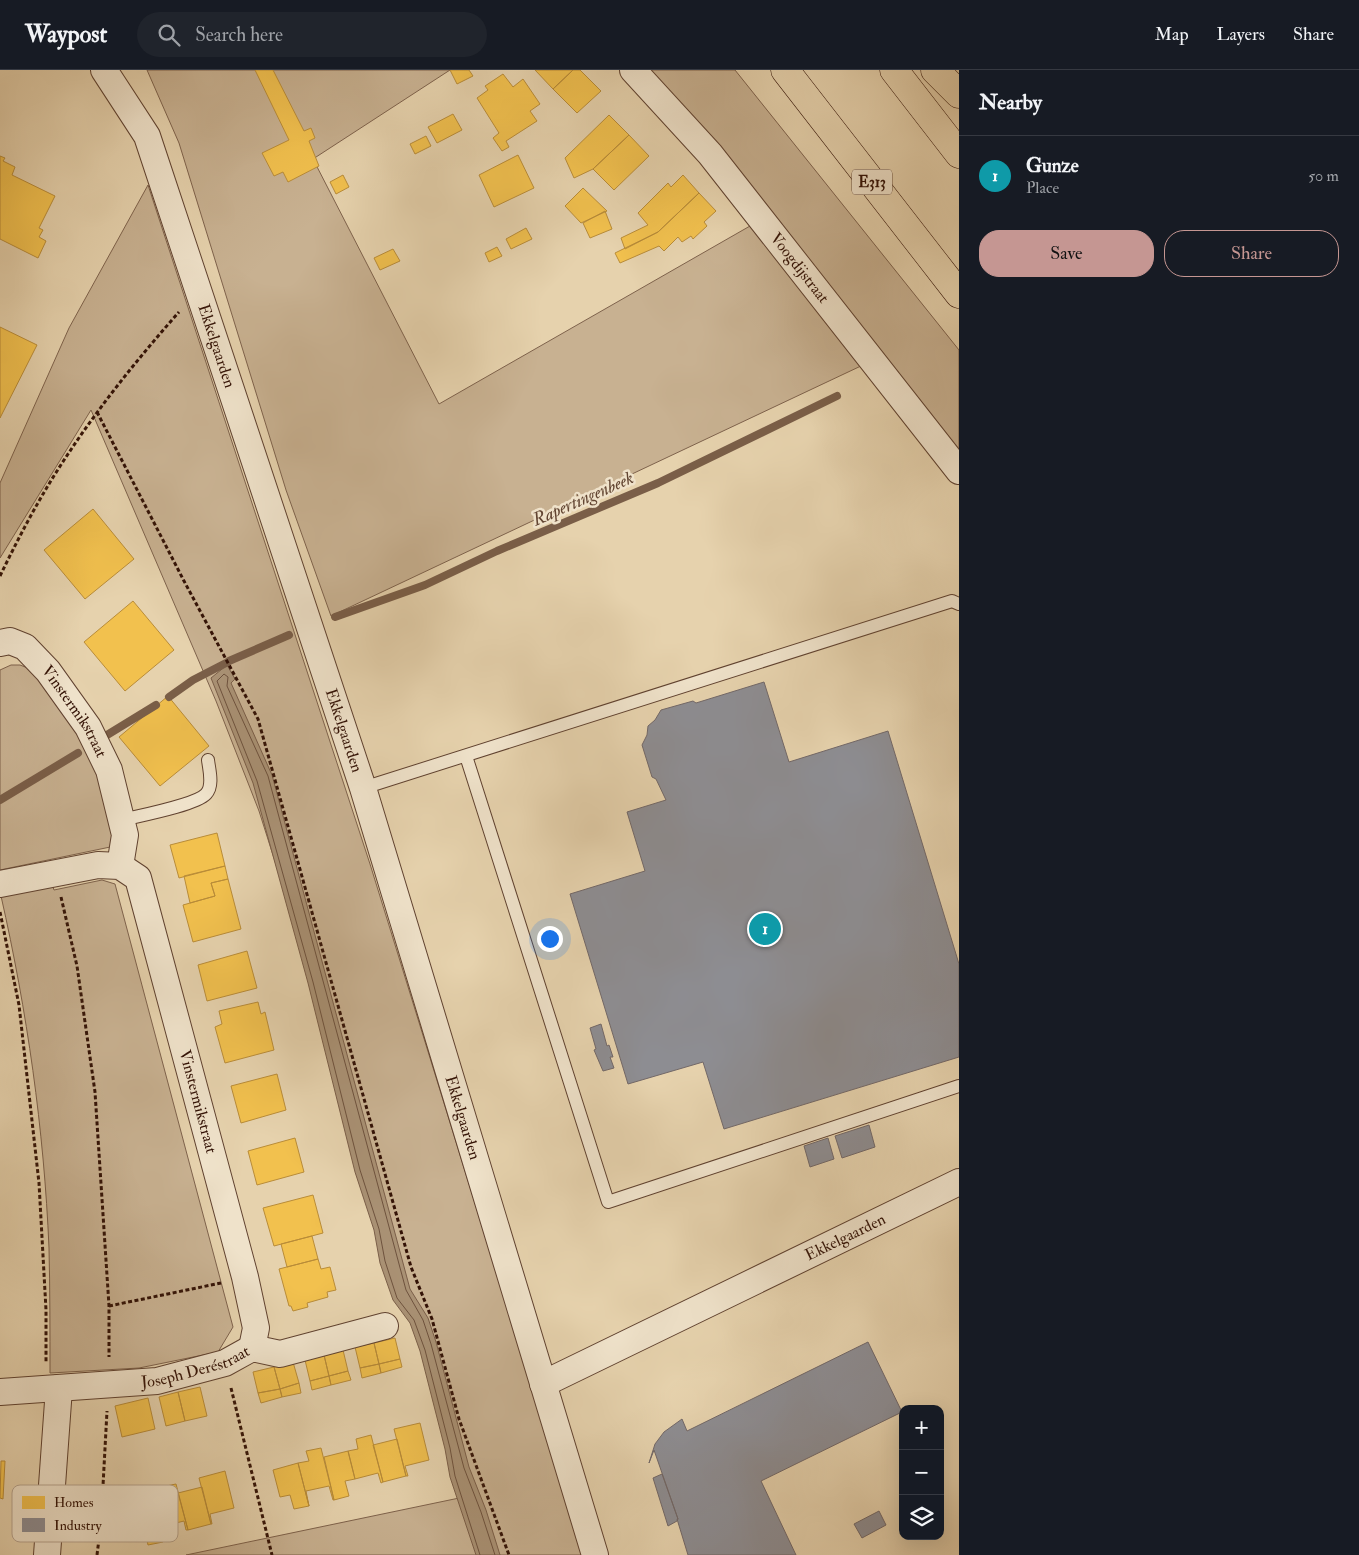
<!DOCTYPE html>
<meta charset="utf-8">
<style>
:root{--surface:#171b24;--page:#20242c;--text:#f1f3f6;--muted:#9ea1a6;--line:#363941;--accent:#c59692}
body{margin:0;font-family:"IM FELL Double Pica",serif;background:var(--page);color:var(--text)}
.controls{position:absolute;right:15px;bottom:15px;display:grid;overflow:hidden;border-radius:10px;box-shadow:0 5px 20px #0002}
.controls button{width:45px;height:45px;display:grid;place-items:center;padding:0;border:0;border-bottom:1px solid var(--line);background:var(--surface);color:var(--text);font:25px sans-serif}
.you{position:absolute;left:549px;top:868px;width:18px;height:18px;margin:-12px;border:4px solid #fff;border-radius:50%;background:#1a73e8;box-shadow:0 0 0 8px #1a73e833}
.badge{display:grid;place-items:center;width:32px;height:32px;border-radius:50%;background:var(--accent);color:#fff;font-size:16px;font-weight:700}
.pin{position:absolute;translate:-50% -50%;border:2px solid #fff;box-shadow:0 1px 5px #0006}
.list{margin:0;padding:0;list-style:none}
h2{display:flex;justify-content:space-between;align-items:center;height:65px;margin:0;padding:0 20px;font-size:21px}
h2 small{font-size:16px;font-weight:400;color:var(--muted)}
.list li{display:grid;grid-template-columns:32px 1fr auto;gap:15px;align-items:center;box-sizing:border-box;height:80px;padding:0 20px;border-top:1px solid var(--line)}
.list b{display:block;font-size:19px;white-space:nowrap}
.list p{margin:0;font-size:16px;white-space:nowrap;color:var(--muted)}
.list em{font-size:16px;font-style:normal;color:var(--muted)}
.actions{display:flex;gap:10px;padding:15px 20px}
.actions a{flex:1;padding:11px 0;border:1px solid var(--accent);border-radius:20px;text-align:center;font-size:18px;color:var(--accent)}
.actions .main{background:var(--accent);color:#111}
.icon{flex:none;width:28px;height:28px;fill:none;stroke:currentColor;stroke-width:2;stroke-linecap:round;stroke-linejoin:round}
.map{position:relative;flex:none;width:959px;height:1485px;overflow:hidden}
header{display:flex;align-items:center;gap:30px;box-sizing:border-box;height:70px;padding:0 25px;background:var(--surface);border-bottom:1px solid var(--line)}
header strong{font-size:24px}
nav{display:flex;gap:28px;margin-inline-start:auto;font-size:18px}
.search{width:350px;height:45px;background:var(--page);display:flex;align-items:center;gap:12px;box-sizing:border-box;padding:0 18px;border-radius:28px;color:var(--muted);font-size:19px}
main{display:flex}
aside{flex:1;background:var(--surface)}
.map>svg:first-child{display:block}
.green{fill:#c8b191;stroke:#7e624c}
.water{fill:#a99174;stroke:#7a5e48}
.homes{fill:#f2c14e;stroke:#b98c38}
.industry{fill:#8d8d92;stroke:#726868}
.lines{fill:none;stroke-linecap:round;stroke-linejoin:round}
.shore{stroke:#6e523d;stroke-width:1}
.stream{stroke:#7a5e48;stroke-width:8}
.service-casing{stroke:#604230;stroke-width:14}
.minor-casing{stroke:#604230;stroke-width:28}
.motorway-casing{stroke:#331206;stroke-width:29}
.path{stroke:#331206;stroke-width:3;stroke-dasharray:4 2.5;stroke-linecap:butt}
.service{stroke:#efe2ca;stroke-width:12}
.minor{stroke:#efe2ca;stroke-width:26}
.motorway{stroke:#e6d2ad;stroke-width:28}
.labels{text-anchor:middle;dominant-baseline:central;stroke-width:5;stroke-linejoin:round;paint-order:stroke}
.shield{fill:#efe2ca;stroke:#6b5041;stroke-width:1}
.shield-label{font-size:15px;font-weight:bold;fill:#331206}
.street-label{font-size:16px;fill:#331206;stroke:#efe2ca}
.water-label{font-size:18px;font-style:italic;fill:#624532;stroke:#efe2ca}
.key{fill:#efe2ca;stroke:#b7a48f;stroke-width:1}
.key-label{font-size:14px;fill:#331206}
</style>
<header>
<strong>Waypost</strong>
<div class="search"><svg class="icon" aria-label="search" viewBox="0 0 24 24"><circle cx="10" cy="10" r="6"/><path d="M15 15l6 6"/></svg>Search here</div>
<nav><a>Map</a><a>Layers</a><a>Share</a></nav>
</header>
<main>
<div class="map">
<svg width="959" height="1485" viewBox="0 0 959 1485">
<rect width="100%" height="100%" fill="#e6d2ad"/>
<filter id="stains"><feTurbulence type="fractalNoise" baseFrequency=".004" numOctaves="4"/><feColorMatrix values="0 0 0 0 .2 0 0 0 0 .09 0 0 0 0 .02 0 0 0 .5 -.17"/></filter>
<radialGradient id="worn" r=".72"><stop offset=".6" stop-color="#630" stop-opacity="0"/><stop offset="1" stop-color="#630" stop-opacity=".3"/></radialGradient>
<path class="green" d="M147,0H450L313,89L439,334L750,156L863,295L331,546L286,420L179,73Z
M645,0H735L959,280V390Z
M148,115L370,794L543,1353L582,1485H186L464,1427L391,1157L259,741L216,631L91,340L0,488V413L69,258Z
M11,595H20L33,600L76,661L102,715L115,776L0,800V600Z
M102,810L115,814L233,1257L218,1282L139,1298L50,1303C50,1261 50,1219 49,1178C44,1059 27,941 1,826L52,814L54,820Z"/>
<path class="water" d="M227,595L235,609L231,613L272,705L410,1219L428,1248L436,1272L469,1397L486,1440L500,1485H476L450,1407L445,1379L420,1281L410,1253L393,1230L380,1193L374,1160L355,1102L308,913L253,713L211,608Z"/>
<path class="homes" d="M255,0H273L304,61L311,58L315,68L309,71L319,96L288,112L283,102L274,106L262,83L289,70Z
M450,0H469L473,6L457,14Z
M535,0H573L553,19Z
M573,0H580L601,21L577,43L553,19Z
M503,4L513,17L523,9L540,34L530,41L537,51L506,71L509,77L502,81L493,68L499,63L477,28L488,20L485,16Z
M453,44L462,60L437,73L428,57Z
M609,45L629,65L593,99L574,108L565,88Z
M629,65L649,86L614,120L593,99Z
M426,66L431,76L415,84L410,74Z
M518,85L534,118L494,137L479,105Z
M0,86L5,88L3,91L15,97L12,105L55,126L39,158L43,160L39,167L46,171L38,188L0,169Z
M343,105L349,117L336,124L330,112Z
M683,105L699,123L658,162L625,179L621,168L648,155L638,143L668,113L671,117Z
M583,118L607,141L581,153L565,136Z
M699,123L716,141L704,152L707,156L693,169L691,166L682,172L678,167L664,181L659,176L620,193L615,183L658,162Z
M605,141L612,159L590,168L583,153Z
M526,158L532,169L511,179L506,169Z
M497,177L502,186L489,192L485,183Z
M393,179L400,191L380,200L374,188Z
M0,257L37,275L0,348Z
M93,439L134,489L85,529L44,480Z
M133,531L174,580L125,621L84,572Z
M168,626L209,676L160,716L119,667Z
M217,763L225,796L179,808L170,775Z
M225,796L228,809L211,813L215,826L190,833L184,806Z
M228,809L241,859L193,872L183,835L215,826L211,813Z
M247,881L257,918L207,931L198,895Z
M258,932L261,944L265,942L274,980L225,993L215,957L222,954L219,941Z
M277,1004L286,1040L241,1053L231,1016Z
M295,1068L304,1102L257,1115L248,1081Z
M313,1125L323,1163L274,1176L263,1138Z
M312,1166L318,1189L287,1197L281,1174Z
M318,1189L321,1199L330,1197L336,1220L327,1222L328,1227L307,1233L308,1237L293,1241L291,1236H289L279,1199Z
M395,1268L400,1289L379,1294L374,1273Z
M374,1273L379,1294L360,1298L355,1277Z
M343,1280L348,1301L329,1306L324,1285Z
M324,1285L329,1306L310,1311L305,1290Z
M400,1289L402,1297L381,1303L379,1294Z
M293,1292L299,1313L280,1319L274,1297Z
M379,1294L381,1303L362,1308L360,1298Z
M274,1297L280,1319L258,1323L253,1302Z
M348,1301L351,1310L331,1315L329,1306Z
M329,1306L331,1315L312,1320L310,1311Z
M299,1313L301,1323L282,1327L280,1319Z
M200,1317L207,1346L185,1351L178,1322Z
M280,1319L282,1327L261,1333L258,1323Z
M178,1322L185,1351L166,1356L159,1327Z
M148,1328L155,1359L122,1367L115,1336Z
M420,1353L429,1390L405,1396L408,1406H406L394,1359Z
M371,1365L383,1412L381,1413L378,1403L355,1409L348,1381L358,1379L356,1369Z
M397,1369L406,1406L383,1412L373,1375Z
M321,1378L334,1430H333L329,1416L306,1421L309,1436L298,1393L309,1391L306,1381Z
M348,1381L355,1409L345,1411L349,1426L334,1430L324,1387Z
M1,1391H5L3,1429L0,1428Z
M298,1393L309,1436L294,1439L290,1425L280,1427L273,1400Z
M225,1401L234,1438L210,1444L212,1454H211L199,1408Z
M176,1414L188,1460H186L184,1451L160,1457L163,1472L153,1430L163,1427L161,1417Z
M202,1417L211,1454L188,1460L178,1423Z
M153,1430L163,1472L148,1475L145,1461L135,1463L128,1436Z"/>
<path class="industry" d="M764,612L789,692L888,661L959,894V987L724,1059L703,992L628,1014L570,824L645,801L627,742L666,730L656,709L652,707L642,675L647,665L648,656L655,650L661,640L693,631L696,633Z
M601,954L607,976L609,975L613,987H610L614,998L603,1001L594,980L596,979L590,958Z
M869,1055L875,1077L842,1088L835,1066Z
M828,1068L834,1089L810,1097L804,1076Z
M868,1272L902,1342L761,1411L796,1485H688L677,1449H678L654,1380L649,1393L655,1374L664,1362L682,1349L687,1361Z
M662,1404L678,1449L677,1451L668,1456L653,1408Z
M879,1441L886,1455L862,1468L854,1454Z"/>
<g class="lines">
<path class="shore" d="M480,1485L455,1406L450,1378L425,1280L414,1250L397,1228L385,1191L379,1159L360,1100L313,912L257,711L217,611L224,604L228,607L227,616L268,706L406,1220L423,1250L431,1274L464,1398L481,1442L495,1485"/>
<path class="stream" d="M335,547L425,515L497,481L658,413L837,326
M229,591L289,565
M169,627L193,610L226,593
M107,665L156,635
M0,730L78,683"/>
<g class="service-casing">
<path id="service" d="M466,686L608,1132L959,1016
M363,718L952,531L959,534
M122,750C138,746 196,735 206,724C214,716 209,699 208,690"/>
</g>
<g class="minor-casing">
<g id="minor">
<path id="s1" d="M104,0L147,66L363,718L595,1485"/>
<path id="s2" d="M633,0L710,84L959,401"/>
<path id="s3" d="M0,573L10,571L25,577L48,601L88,657L109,700L125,765L120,796"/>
<path id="s4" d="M0,814L98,795L120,796L138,808L245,1207L256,1258L252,1278"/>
<path id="s5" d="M543,1314L959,1112"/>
<path id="s6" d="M0,1322L157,1311L225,1293L252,1278L280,1284L385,1256"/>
<path d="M47,1485L59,1318"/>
</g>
</g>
<g class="motorway-casing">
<path id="motorway" d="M785,0L959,224
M894,0L959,84
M935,0L959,24"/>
</g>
<path class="path" d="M97,342L184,511L258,649L411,1197L432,1249L459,1349L509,1485
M0,506C16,473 33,440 52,409C89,349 133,294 179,242
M61,827L77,896L95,1022L109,1236V1287
M0,842L19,935L39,1113L46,1240V1293
M109,1236L221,1213
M231,1318L272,1485
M97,1485L101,1453L107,1341"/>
<use href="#service" class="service"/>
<use href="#minor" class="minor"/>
<use href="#motorway" class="motorway"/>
</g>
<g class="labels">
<rect class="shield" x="852" y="99.5" width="40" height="25" rx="4"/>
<g class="shield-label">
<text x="872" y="112">E313</text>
</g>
<g class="street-label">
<text stroke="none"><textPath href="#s2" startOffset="259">Voogdijstraat</textPath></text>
<text stroke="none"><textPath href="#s1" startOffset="300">Ekkelgaarden</textPath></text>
<text stroke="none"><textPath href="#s3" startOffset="108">Vinstermikstraat</textPath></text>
<text stroke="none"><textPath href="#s1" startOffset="705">Ekkelgaarden</textPath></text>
<text stroke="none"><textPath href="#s4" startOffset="375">Vinstermikstraat</textPath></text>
<text stroke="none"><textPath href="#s1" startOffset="1110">Ekkelgaarden</textPath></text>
<text stroke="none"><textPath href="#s5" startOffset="336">Ekkelgaarden</textPath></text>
<text stroke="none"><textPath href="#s6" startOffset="198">Joseph Deréstraat</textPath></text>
</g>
<g class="water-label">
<text transform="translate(583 429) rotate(-24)">Rapertingenbeek</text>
</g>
</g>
<rect x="12" y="1415" width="166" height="57" rx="8" class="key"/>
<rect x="22" y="1426" width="23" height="13" fill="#f2c14e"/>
<rect x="22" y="1448" width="23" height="14" fill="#8d8d92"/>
<g class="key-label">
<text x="54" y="1437">Homes</text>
<text x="54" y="1460">Industry</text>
</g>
<rect width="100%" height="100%" filter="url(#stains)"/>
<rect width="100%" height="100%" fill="url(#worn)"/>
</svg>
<div class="controls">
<button>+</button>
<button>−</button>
<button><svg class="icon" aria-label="layers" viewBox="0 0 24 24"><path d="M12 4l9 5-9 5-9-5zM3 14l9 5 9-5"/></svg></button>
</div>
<div class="you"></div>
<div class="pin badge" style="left:765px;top:859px;background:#0f9aa8">1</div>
</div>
<aside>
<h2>Nearby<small></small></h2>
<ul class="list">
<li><span class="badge" style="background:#0f9aa8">1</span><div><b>Gunze</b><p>Place</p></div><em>50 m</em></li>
</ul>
<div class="actions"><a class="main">Save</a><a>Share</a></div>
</aside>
</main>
